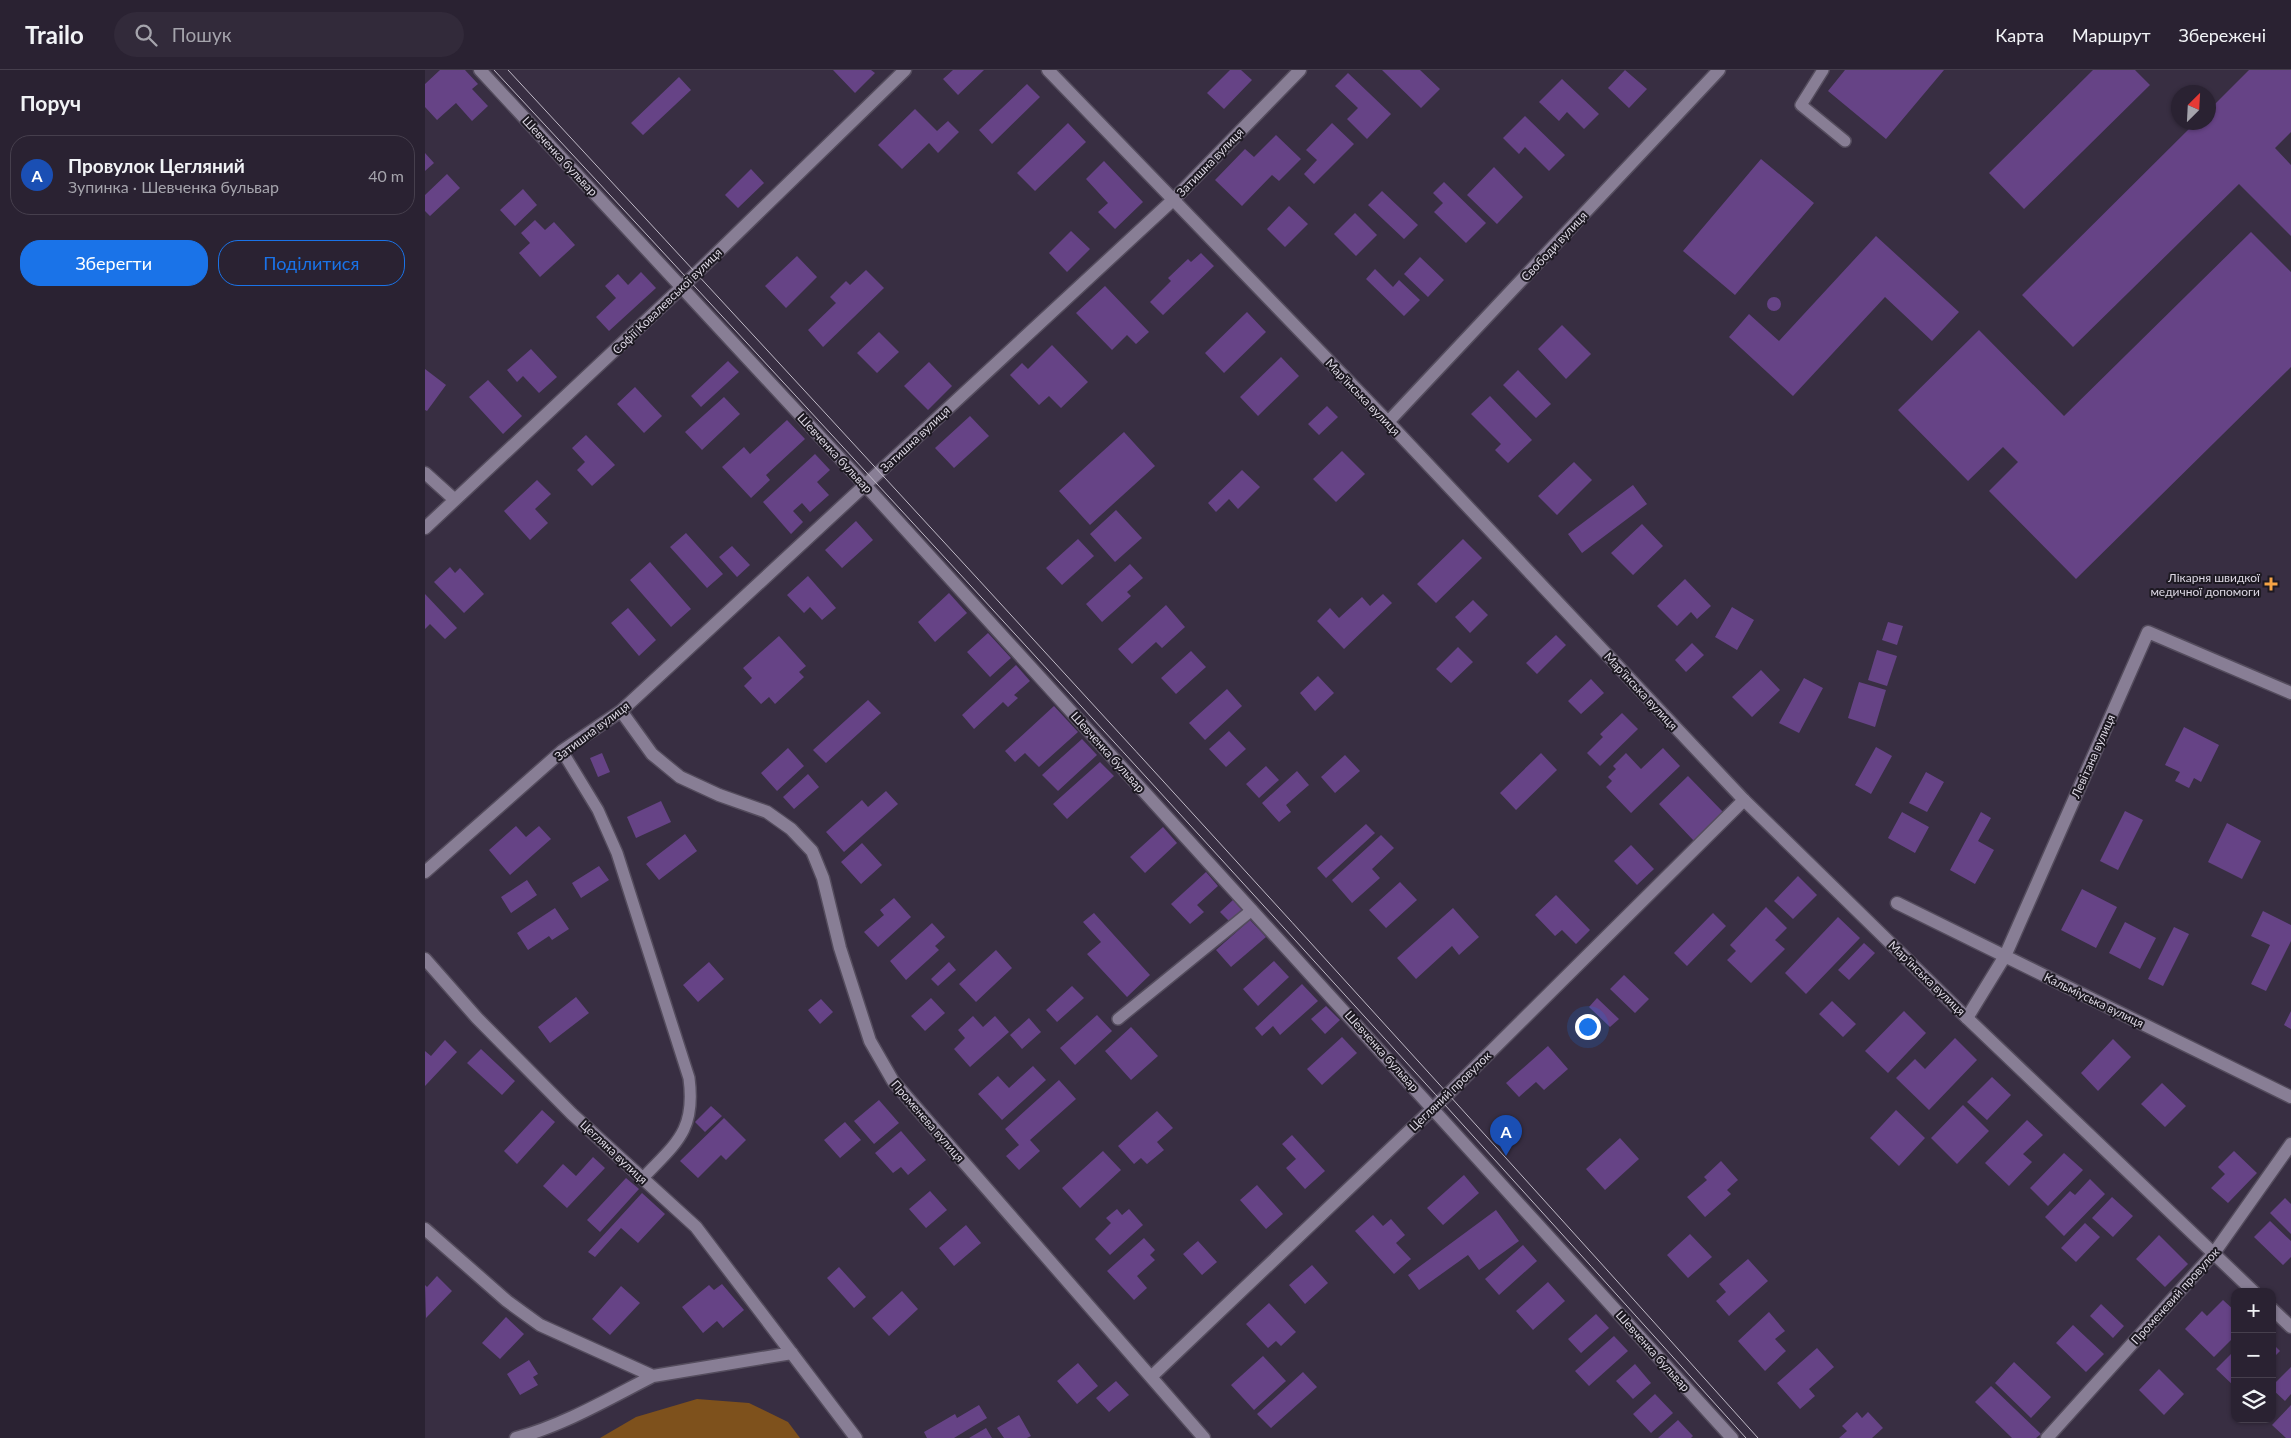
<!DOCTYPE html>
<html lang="uk">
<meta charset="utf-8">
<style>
:root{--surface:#2a2232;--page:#322a3a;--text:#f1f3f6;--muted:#a5a4ac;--line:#463f4d;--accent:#1a73e8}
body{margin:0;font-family:Lato,sans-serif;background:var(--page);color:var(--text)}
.controls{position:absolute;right:15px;bottom:15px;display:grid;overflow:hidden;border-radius:10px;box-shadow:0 1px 4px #0004}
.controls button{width:45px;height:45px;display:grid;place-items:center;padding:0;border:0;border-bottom:1px solid var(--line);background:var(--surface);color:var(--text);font:25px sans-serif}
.compass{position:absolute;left:1746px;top:15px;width:45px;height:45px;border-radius:50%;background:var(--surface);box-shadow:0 1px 4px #0004;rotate:24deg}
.you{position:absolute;left:1162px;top:956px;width:18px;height:18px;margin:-12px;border:4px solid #fff;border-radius:50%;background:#1a73e8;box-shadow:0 0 0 8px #1a73e833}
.badge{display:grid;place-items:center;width:32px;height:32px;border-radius:50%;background:var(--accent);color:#fff;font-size:16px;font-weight:700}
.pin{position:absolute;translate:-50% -41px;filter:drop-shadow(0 1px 2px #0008)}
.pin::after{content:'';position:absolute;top:26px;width:18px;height:15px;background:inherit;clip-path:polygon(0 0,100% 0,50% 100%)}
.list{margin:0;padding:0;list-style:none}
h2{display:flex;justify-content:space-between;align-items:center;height:65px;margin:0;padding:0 20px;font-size:21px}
h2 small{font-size:16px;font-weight:400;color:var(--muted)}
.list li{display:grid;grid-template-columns:32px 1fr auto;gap:15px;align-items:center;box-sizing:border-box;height:80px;margin:0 10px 10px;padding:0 10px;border:1px solid var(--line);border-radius:20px}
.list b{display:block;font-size:19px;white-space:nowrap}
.list p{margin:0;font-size:16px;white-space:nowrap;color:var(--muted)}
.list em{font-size:16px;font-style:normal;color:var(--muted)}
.actions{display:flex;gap:10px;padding:15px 20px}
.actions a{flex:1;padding:11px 0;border:1px solid var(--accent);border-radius:20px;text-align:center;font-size:18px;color:var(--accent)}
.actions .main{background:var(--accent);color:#fff}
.icon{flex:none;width:28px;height:28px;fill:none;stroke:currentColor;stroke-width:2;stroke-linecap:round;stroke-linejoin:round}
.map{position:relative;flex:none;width:1866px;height:1368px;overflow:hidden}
header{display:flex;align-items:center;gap:30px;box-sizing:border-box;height:70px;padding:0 25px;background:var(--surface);border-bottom:1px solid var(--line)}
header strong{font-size:24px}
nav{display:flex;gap:28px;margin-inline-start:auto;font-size:18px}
.search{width:350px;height:45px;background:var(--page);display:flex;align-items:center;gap:12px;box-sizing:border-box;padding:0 18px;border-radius:28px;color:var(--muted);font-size:19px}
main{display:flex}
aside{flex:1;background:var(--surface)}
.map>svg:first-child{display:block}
.green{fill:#7e511c}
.building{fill:#664386}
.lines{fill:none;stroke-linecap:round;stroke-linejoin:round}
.lane-casing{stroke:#544c5d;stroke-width:14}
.street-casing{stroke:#544c5d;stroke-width:15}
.secondary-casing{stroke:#544c5d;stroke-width:15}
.lane{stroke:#887e95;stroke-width:11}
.street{stroke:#887e95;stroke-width:12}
.secondary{stroke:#887e95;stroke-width:12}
.tram{stroke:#c0bac7;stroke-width:1}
.poi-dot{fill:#f4a345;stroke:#1d1922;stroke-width:2}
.labels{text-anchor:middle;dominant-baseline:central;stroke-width:4;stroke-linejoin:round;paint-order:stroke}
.street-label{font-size:12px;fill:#ddd8e4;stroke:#1d1922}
.poi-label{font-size:12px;fill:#ddd8e4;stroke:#1d1922;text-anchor:end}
</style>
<header>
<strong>Trailo</strong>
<div class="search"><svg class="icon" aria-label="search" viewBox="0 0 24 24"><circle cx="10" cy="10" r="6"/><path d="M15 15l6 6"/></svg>Пошук</div>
<nav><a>Карта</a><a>Маршрут</a><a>Збережені</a></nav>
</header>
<main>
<aside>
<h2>Поруч<small></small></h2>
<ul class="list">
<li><span class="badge" style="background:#1a4fb4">A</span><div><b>Провулок Цегляний</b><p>Зупинка · Шевченка бульвар</p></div><em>40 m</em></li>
</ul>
<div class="actions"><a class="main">Зберегти</a><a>Поділитися</a></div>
</aside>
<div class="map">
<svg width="1866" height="1368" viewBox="0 0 1866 1368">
<rect width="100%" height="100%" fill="#382e42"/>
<path class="green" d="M272,1329L324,1333L363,1352L375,1368H175L211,1347Z"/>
<path class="building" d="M15,0H40L53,14L47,19L63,36L47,51L31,33L12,50L0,37V14Z
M408,0H446L450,3L430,23Z
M528,0H559L533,25L518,9Z
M805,0H816L827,10L799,39L782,23Z
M957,0H995L1015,19L996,38Z
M1200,0L1222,19L1204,38L1183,18Z
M1420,0H1519L1461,69L1403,21Z
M1668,0H1710L1725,15L1599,139L1564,103Z
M1824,0H1866V62L1850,78L1866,95V166L1814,114L1648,277L1597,225L1771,52H1784V40Z
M923,3L966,44L942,69L922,49L933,38L910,16Z
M254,7L266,20L218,65L206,53Z
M1137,9L1174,44L1159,59L1142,42L1134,51L1114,32Z
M602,14L615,27L567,74L554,60Z
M490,39L512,61L523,51L534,62L513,83L504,73L477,99L453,75Z
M1100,46L1140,85L1124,101L1100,77L1094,84L1078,68Z
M643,53L661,72L610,121L592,103Z
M907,53L929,74L889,114L879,104L892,90L881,80Z
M851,65L876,89L854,111L847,105L817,136L790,110L820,79L829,87Z
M0,83L9,93L0,101Z
M1336,89L1389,133L1310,225L1258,181Z
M679,91L718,132L690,159L673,142L683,133L661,109Z
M1069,97L1098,127L1072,154L1042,125Z
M326,99L339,113L313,138L300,125Z
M22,104L35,118L5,146L0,141V125Z
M1019,112L1061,153L1041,173L1009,142L1018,133L1008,123Z
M98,119L112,135L90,156L75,140Z
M957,121L993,155L979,169L943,135Z
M864,136L883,154L860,177L842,159Z
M930,143L952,165L931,186L909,164Z
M110,150L120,160L129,152L150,175L115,207L94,183L105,173L96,163Z
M646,161L665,179L642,202L624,183Z
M1826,162L1866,202V297L1651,509L1564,421L1593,392L1578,377L1543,411L1473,340L1554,260L1639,346Z
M1451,166L1534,242L1507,271L1460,227L1368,326L1304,267L1324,244L1354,271Z
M776,183L789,196L738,245L725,232L746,211L743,208L763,189L766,192Z
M372,186L392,207L361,238L340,216Z
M995,187L1019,210L1003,227L979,204Z
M950,199L968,217L974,210L995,230L979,246L941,209Z
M441,200L459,218L398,277L383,260L411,233L405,227L421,211L425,215Z
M216,202L231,218L184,261L171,247L191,228L180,216L193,204L203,215Z
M680,216L724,262L711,274L702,265L687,280L651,243Z
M1342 234a7 7 0 1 1 14 0a7 7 0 1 1-14 0Z
M822,242L841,262L799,303L780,283Z
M1137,255L1166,284L1141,309L1113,279Z
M454,262L474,282L452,303L432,283Z
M627,275L663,312L636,338L624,326L614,335L585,305L597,293L603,299Z
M106,279L132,307L114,323L98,306L92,312L82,300Z
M856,287L874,306L833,346L815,327Z
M303,291L314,302L276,337L266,326Z
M504,292L527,316L503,340L479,316Z
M0,299L21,315L2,341L0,340Z
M1093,300L1126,334L1111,348L1078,315Z
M63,310L97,346L78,364L44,327Z
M210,317L237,346L219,363L192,334Z
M1065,326L1107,370L1083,393L1070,380L1076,374L1046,344Z
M299,327L315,344L277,380L260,362Z
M902,336L913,347L894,365L883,354Z
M545,346L564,366L529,398L510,378Z
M362,350L380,369L341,405L345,410L326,428L297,397L319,377L325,384Z
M699,362L730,396L665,455L634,421Z
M161,365L190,395L167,416L152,400L160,392L147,378Z
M917,381L940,404L911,432L888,409Z
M390,384L405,400L392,412L404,425L385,442L377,433L368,441L378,452L366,464L338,432Z
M1149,392L1167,410L1132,445L1113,426Z
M817,400L835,417L813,439L804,429L791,442L783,433Z
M112,410L126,424L110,439L123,453L105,470L79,441Z
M1208,415L1222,434L1157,483L1143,464Z
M691,440L717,468L690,492L665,464Z
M431,451L448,470L417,498L400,480Z
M1217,454L1238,476L1208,505L1186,483Z
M261,463L298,504L282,518L245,477Z
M653,469L669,486L637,515L621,498Z
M1038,469L1057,488L1011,533L992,514Z
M307,476L325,495L312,507L294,487Z
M225,492L266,539L246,557L205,510Z
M705,494L718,508L702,522L706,526L677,552L661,534Z
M25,497L30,503L35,498L59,524L39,543L9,512Z
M383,506L411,538L397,550L385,537L379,543L362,525Z
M1260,509L1286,536L1272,549L1266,542L1252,556L1232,536Z
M524,523L542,543L510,572L493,552Z
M0,524L32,558L20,569L5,554L0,559Z
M958,524L967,533L919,579L892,551L905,538L914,548L937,527L945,536Z
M1048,530L1063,545L1045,563L1030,547Z
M741,535L760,557L737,578L731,572L707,594L693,579Z
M1307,537L1329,550L1312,580L1290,567Z
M203,538L231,570L214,586L186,553Z
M1463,552L1478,556L1472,575L1457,570Z
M563,563L586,588L565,607L542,582Z
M1131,565L1141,575L1112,604L1101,593Z
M354,566L381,596L374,602L379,607L350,634L344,627L336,634L319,616L327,608L318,598Z
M1267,573L1279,585L1261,602L1250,590Z
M1033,577L1048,592L1026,613L1011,599Z
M1452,580L1472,586L1462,616L1443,610Z
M766,581L781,597L751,624L736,608Z
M591,595L605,611L589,625L593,628L583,637L578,632L549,659L537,645Z
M1336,600L1355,620L1327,647L1307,627Z
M893,606L909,623L890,641L875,623Z
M1379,608L1398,618L1374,663L1354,653Z
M1166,609L1179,623L1156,644L1143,631Z
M1434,612L1461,620L1450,657L1423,648Z
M802,619L817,636L780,670L764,653Z
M443,630L456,643L401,693L388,680Z
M629,636L653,662L614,697L600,683L590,692L580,681Z
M1197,643L1213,659L1175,696L1162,683L1178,667L1175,664Z
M1759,657L1794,675L1776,712L1769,708L1764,718L1750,711L1755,702L1740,695Z
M804,661L821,679L801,697L784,679Z
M657,669L672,685L633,721L617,705Z
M1451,677L1467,686L1446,724L1430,715Z
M363,678L379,696L352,721L336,703Z
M1238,678L1255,696L1206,743L1181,717L1187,711L1183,707L1191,699L1188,696L1201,683L1216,699Z
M177,683L185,702L173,707L165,688Z
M1116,683L1132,700L1091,740L1075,723Z
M920,685L935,701L910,723L896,707Z
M675,692L689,706L642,749L628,734Z
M841,696L854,710L834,728L821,714Z
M872,701L884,715L861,735L866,742L854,752L837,733Z
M1501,702L1519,712L1502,742L1484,733Z
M383,704L394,717L369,739L358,727Z
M1263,706L1299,743L1269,771L1234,734Z
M461,721L473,734L419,782L401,762L437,730L443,737Z
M236,731L246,752L211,768L202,747Z
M1700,741L1718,750L1693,800L1675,791Z
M1477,742L1504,757L1490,783L1463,768Z
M1556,742L1566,748L1553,771L1569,780L1550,814L1525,800Z
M1802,753L1836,771L1817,809L1783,792Z
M941,754L950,763L901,808L892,798Z
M91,756L101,767L114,756L126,769L85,805L64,780Z
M738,757L752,773L720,803L705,787Z
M260,764L272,781L234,810L221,794Z
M956,765L969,778L947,799L955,808L927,833L907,810Z
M437,773L457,795L436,814L416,792Z
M1206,775L1229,799L1212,815L1189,791Z
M174,796L184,810L156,828L147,813Z
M781,802L793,816L772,835L779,842L765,854L746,834Z
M1373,806L1392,825L1368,849L1349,831Z
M102,810L112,825L86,843L76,827Z
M975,812L992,830L961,858L944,840Z
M1657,819L1692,837L1671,878L1636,860Z
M1131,825L1165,860L1151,874L1137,860L1130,866L1110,845Z
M469,828L486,847L453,877L439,862L459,845L455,840Z
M808,830L817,840L804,851L795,842Z
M1341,837L1362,858L1350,870L1360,879L1326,913L1302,890L1311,881L1305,875Z
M130,838L144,859L127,870L124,866L103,880L92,863Z
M1028,838L1054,867L1034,885L1027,876L991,909L972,888Z
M1838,841L1866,855V871L1841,921L1826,914L1845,875L1826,866Z
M669,843L725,905L702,927L662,884L676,872L658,852Z
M1288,843L1301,856L1262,896L1249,883Z
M1413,847L1435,868L1381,924L1360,903Z
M825,850L841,867L806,897L791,880Z
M1700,852L1731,868L1715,899L1684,883Z
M507,853L520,867L510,876L514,880L481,910L465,891Z
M1749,857L1764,864L1738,916L1723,909Z
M1439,873L1450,883L1424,910L1413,900Z
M571,880L587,898L551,932L534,914Z
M849,891L864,907L833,936L818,919Z
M284,892L299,909L273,932L258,915Z
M524,892L531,900L513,916L506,909Z
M1199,905L1224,929L1210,943L1185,919Z
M877,914L893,931L855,965L848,956L837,966L830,958Z
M647,916L659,928L632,952L621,940Z
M151,927L164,943L125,973L113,957Z
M506,928L520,943L500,961L486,946Z
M1172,928L1194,949L1185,957L1164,937Z
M396,929L408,942L395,954L383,940Z
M1407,931L1431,954L1418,967L1394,944Z
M901,936L915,950L900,964L886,949Z
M1479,941L1501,963L1463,1003L1440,981Z
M1866,941V959L1859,955Z
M672,945L687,961L650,995L635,978Z
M548,946L558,957L570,946L584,962L545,997L529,979L540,968L533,960Z
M604,948L616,962L597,979L585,965Z
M706,957L733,986L706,1010L680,981Z
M917,967L932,983L897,1015L882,999Z
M1530,968L1552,990L1504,1040L1471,1008L1490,989L1500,999Z
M1688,969L1706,987L1673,1021L1656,1003Z
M20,970L32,982L0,1016V981L6,986Z
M1123,976L1143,999L1119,1020L1111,1012L1094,1027L1081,1013Z
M56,979L90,1011L77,1025L42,993Z
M608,996L621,1010L577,1050L553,1024L573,1006L584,1018Z
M1567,1007L1586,1025L1562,1050L1542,1032Z
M634,1010L651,1029L605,1070L615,1081L594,1100L581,1086L594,1075L580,1059Z
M1737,1013L1761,1036L1740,1057L1716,1034Z
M454,1030L474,1053L449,1074L429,1051Z
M1538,1035L1564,1061L1532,1094L1506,1068Z
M286,1036L297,1046L280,1062L270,1052Z
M117,1040L130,1052L92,1094L79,1081Z
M1471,1040L1500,1068L1474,1096L1445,1068Z
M732,1041L748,1058L732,1072L739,1080L722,1094L716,1088L709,1094L693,1076Z
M299,1048L321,1070L301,1090L296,1085L273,1108L255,1091Z
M1602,1050L1618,1065L1598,1084L1607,1092L1584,1116L1560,1093Z
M420,1052L436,1070L415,1088L399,1070Z
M476,1061L501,1090L483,1105L476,1097L468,1103L450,1083Z
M867,1065L900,1101L880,1119L861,1098L871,1089L857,1074Z
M1195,1068L1214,1089L1180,1120L1161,1099Z
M678,1081L696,1100L655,1138L637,1118Z
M1809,1081L1832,1103L1803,1133L1786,1118L1800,1104L1793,1097Z
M1639,1083L1658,1100L1623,1136L1605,1118Z
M168,1087L180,1098L142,1138L118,1116L138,1094L151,1106Z
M1296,1091L1313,1110L1302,1120L1306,1124L1280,1147L1262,1127L1282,1110L1279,1107Z
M1039,1105L1054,1123L1018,1155L1002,1138Z
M201,1108L214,1119L175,1162L162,1150Z
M1665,1109L1680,1124L1639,1166L1620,1147L1645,1121L1650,1125Z
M832,1115L858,1144L841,1159L815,1130Z
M505,1121L522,1140L501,1158L484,1139Z
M217,1123L240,1144L213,1173L196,1158L170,1187L163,1182Z
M1687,1127L1708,1146L1688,1167L1667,1148Z
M1860,1128L1866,1134V1164L1845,1143Z
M692,1139L697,1145L704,1139L718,1155L685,1185L670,1169L686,1153L681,1148Z
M1071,1140L1094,1171L1054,1200L1043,1185L994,1220L983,1205Z
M948,1145L958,1156L966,1149L980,1165L971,1173L986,1189L969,1204L930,1161Z
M1845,1151L1866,1171V1187L1858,1195L1829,1167Z
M1660,1153L1675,1167L1651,1192L1636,1178Z
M541,1155L556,1173L529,1196L514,1178Z
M1265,1164L1287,1187L1263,1208L1242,1185Z
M1734,1165L1763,1194L1740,1217L1711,1189Z
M719,1168L730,1180L725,1185L730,1190L712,1206L722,1218L709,1230L682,1201Z
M773,1171L792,1192L777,1205L758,1184Z
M1098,1175L1112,1191L1074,1225L1060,1209Z
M1323,1189L1343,1211L1304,1246L1291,1231L1301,1222L1294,1214Z
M887,1195L903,1213L880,1234L864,1215Z
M414,1197L441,1227L429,1238L402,1208Z
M12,1206L27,1221L1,1248L0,1215L2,1217Z
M1123,1212L1140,1231L1108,1260L1091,1241Z
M297,1214L319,1240L298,1258L292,1251L278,1263L257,1237L284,1215L289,1220Z
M196,1216L215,1233L185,1265L167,1249Z
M477,1221L493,1239L464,1266L447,1248Z
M1798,1230L1810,1241V1266L1789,1287L1760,1259L1777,1241L1782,1246Z
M844,1233L871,1262L856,1276L851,1271L843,1278L821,1254Z
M1676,1234L1699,1256L1688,1268L1665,1246Z
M1344,1242L1360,1261L1350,1269L1361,1281L1340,1301L1313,1271Z
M1171,1244L1184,1258L1156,1283L1143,1269Z
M81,1247L99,1264L75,1289L57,1273Z
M1648,1255L1679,1284L1661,1302L1631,1273Z
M1189,1266L1203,1281L1164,1316L1150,1301Z
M1847,1273L1855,1281L1847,1289Z
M1392,1278L1409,1297L1384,1319L1390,1326L1375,1339L1352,1313Z
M1808,1282L1810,1284V1317L1791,1299Z
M838,1286L861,1311L829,1340L806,1315Z
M104,1290L113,1304L108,1307L113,1315L95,1325L82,1304Z
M1589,1292L1626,1327L1606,1348L1570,1313Z
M653,1293L673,1316L652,1334L632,1311Z
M1210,1294L1226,1313L1208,1329L1191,1311Z
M1866,1297V1324L1860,1331L1847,1319V1316Z
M1734,1299L1759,1324L1739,1345L1714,1320Z
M878,1302L892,1317L846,1358L832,1344Z
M691,1311L704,1325L684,1342L671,1328Z
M1566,1316L1616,1364L1611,1368H1587L1550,1332Z
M1230,1324L1248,1343L1226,1363L1208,1344Z
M554,1335L562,1348L529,1368H502L499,1362L530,1344L532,1348Z
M1866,1335V1368H1861L1847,1355Z
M1432,1342L1437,1348L1443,1342L1458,1358L1447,1368H1414L1422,1361L1417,1356Z
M594,1345L606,1366L602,1368H579L572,1358Z
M1253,1350L1268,1366L1266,1368H1233Z
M561,1358L567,1368H544Z"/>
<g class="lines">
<g class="lane-casing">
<path id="lane" d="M1398,0L1376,35L1420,71
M137,681L173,740L192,783L264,1008C271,1061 251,1073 218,1108
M693,949L827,840"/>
</g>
<g class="street-casing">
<path id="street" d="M55,0L440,415L1307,1368
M963,352L1294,0
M0,403L30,430
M0,458L257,217L480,0
M196,641L227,684L255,707L294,725L342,742L366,759L387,781L398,808L415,878L445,971L468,1011L779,1368
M0,802L137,681L196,641L749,129L875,0
M1472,833L1866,1027
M0,889L52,948L147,1044L271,1157L431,1368
M1542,948L1580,886L1723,562L1866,623
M0,1159L82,1231L115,1255L228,1306L367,1283
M726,1307L1024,1023L1319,730
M91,1368C139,1355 183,1329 228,1306
M1622,1368L1789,1183L1866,1074"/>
</g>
<g class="secondary-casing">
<path id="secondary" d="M623,0L963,352L1319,730L1542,948L1829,1222
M1847,1239L1866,1257"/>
</g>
<use href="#lane" class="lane"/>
<use href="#street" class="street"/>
<use href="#secondary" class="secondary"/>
<path class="tram" d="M69,0C490,453 908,909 1321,1368
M83,0C503,453 921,908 1333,1368"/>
</g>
<path class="poi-dot" d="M1843.5 506.5h5v5h5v5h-5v5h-5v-5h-5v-5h5z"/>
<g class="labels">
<g class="street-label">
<text transform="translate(135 86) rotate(47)">Шевченка бульвар</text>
<text transform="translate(785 92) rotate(-46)">Затишна вулиця</text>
<text transform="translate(1129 176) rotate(-47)">Свободи вулиця</text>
<text transform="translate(242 231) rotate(-44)">Софії Ковалевської вулиця</text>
<text transform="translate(938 327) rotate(46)">Мар'їнська вулиця</text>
<text transform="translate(490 369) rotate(-43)">Затишна вулиця</text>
<text transform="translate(410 383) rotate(47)">Шевченка бульвар</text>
<text transform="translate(1216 621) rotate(47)">Мар'їнська вулиця</text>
<text transform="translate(167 661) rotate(-37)">Затишна вулиця</text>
<text transform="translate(683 682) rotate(48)">Шевченка бульвар</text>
<text transform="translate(1668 686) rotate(-66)">Левітана вулиця</text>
<text transform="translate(1502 908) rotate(44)">Мар'їнська вулиця</text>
<text transform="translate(1669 930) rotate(26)">Кальміуська вулиця</text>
<text transform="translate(957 981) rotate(48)">Шевченка бульвар</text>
<text transform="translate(1025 1021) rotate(-44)">Цегляний провулок</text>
<text transform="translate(503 1051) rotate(49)">Променева вулиця</text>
<text transform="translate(189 1082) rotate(43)">Цегляна вулиця</text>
<text transform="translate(1750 1226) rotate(-48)">Променевий провулок</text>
<text transform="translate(1228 1281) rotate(48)">Шевченка бульвар</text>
</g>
<g class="poi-label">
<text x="1835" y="507">Лікарня швидкої<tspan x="1835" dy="14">медичної допомоги</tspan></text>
</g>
</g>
</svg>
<div class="controls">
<button>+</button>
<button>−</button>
<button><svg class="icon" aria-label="layers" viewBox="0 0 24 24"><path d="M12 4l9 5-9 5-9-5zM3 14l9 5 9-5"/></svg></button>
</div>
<svg class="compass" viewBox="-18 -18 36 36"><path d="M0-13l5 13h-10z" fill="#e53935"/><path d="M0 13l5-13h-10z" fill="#a5a4ac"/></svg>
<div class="you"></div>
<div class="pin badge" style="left:1081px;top:1086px;background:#1a4fb4">A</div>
</div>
</main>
